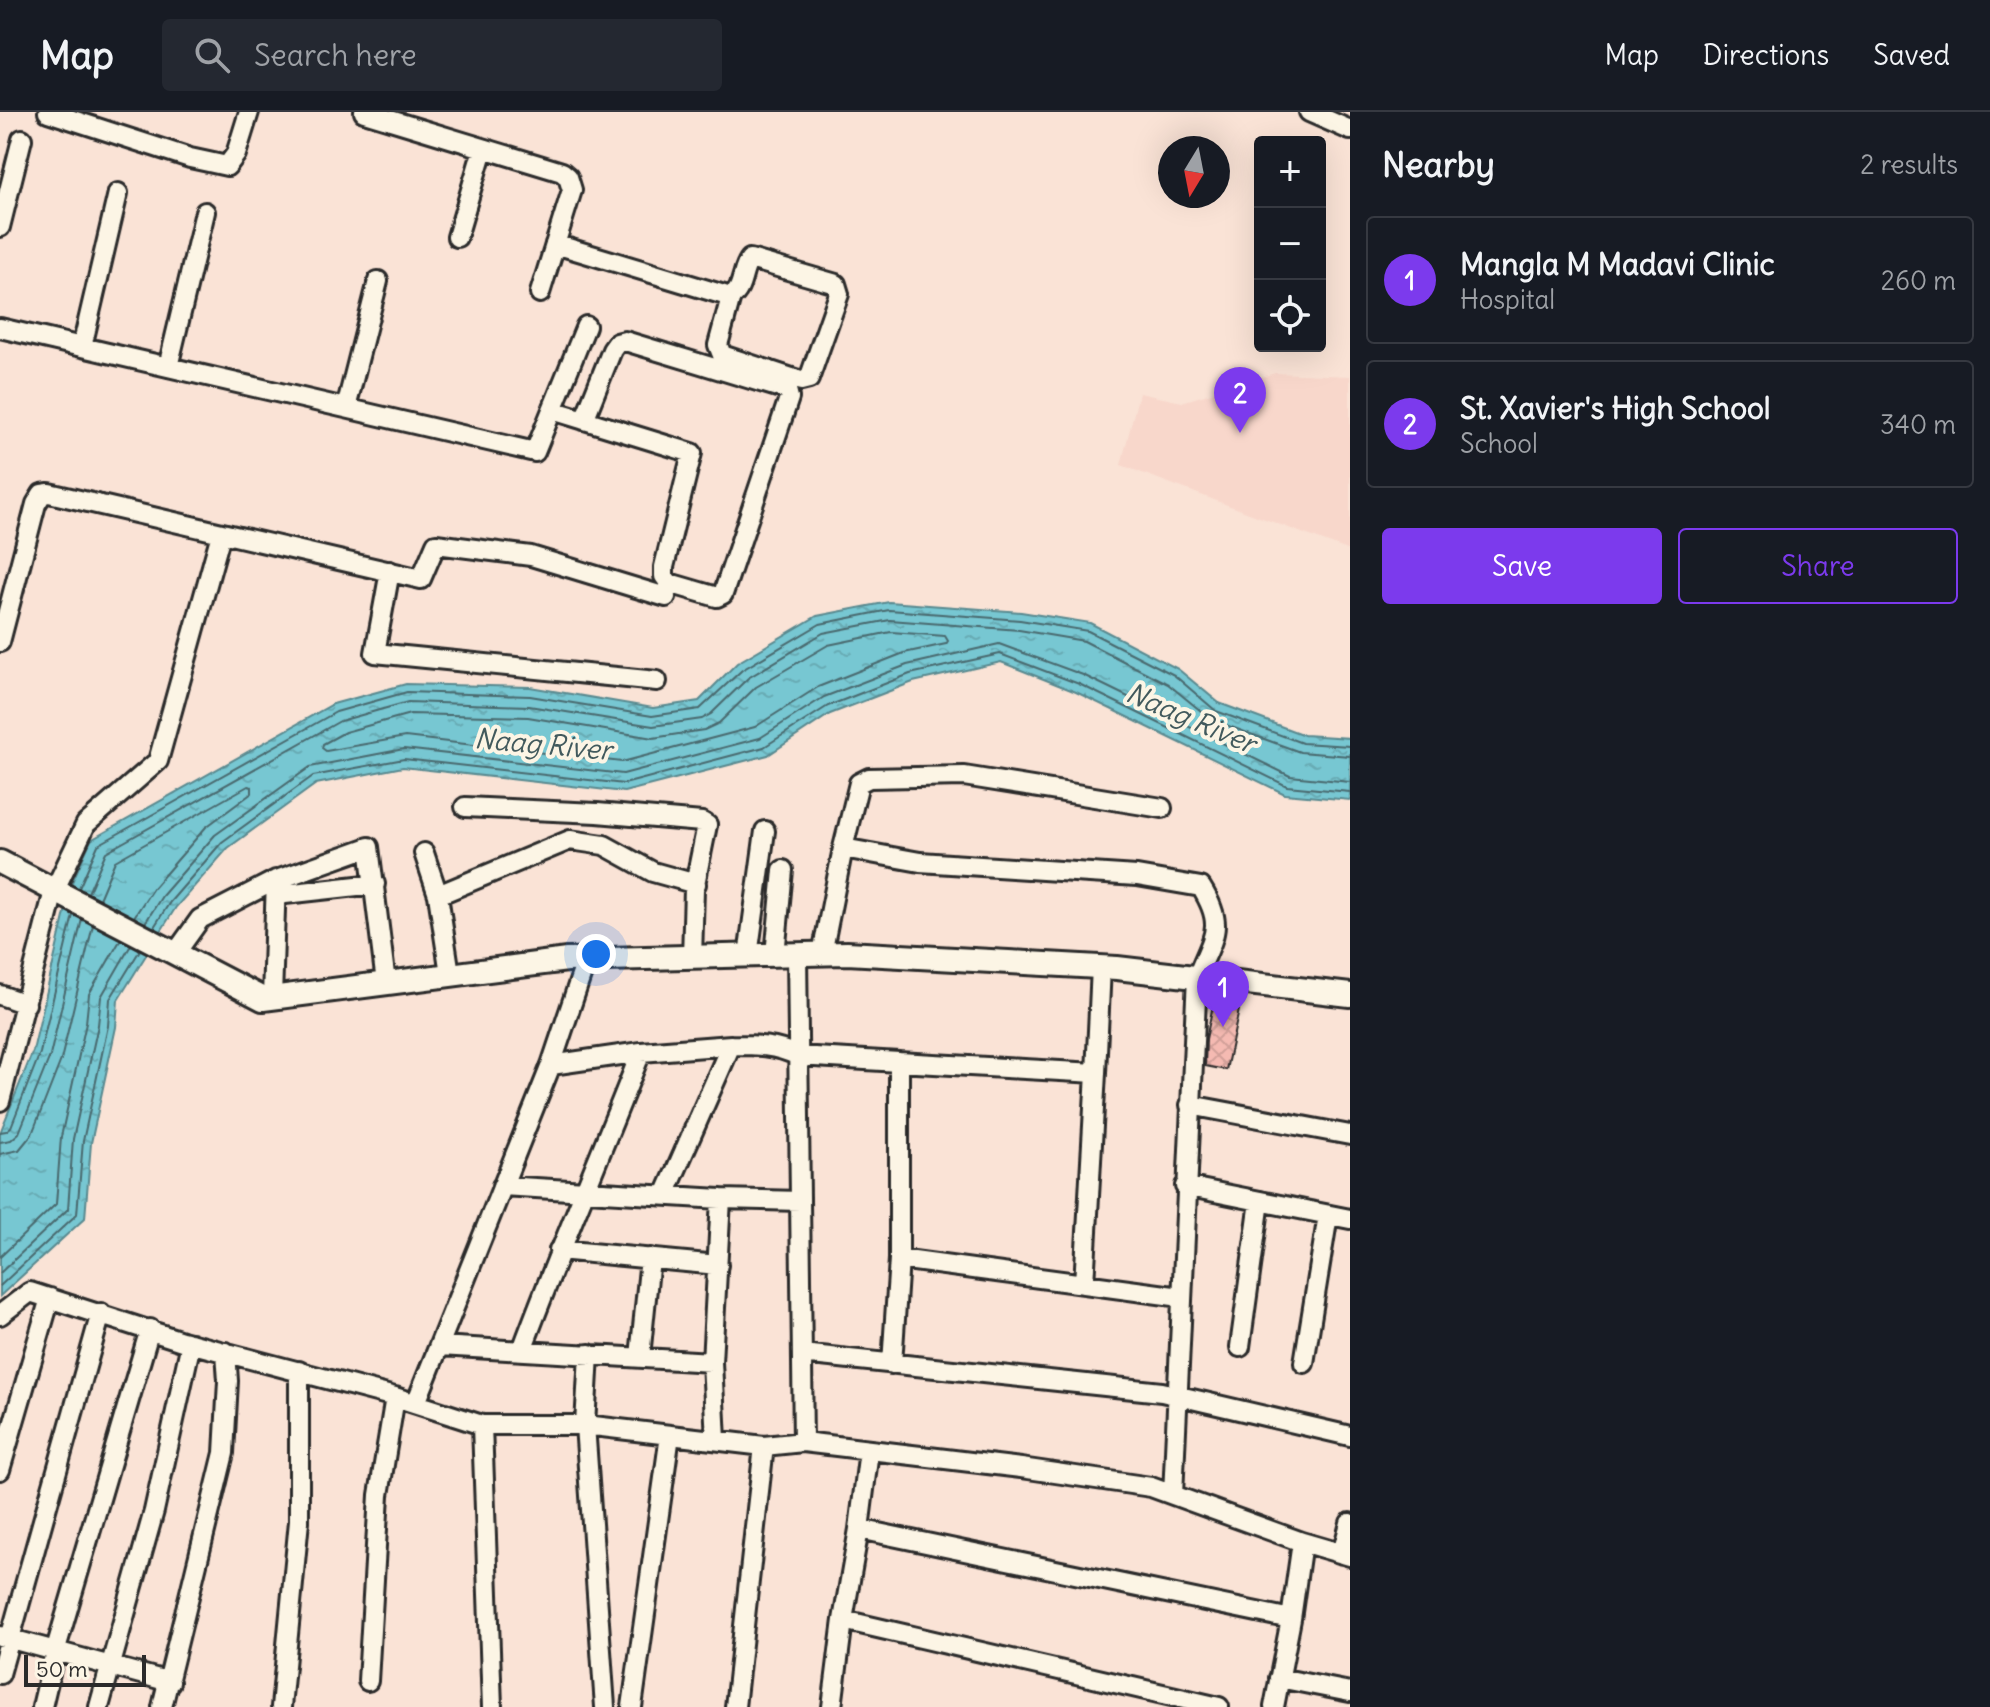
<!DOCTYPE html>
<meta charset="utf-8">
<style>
:root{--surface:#171b24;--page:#242831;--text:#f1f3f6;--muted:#9ea1a6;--line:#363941;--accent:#7c3aed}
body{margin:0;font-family:Delius,sans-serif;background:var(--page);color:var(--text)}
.controls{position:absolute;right:24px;top:24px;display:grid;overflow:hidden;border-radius:8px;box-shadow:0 8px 32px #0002}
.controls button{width:72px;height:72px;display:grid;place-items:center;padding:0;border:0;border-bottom:2px solid var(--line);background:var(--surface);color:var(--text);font:40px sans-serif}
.compass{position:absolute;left:1158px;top:24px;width:72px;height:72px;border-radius:50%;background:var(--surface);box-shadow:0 8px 32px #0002;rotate:190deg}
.scale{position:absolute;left:24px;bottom:20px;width:122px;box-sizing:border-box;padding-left:8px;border:4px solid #2b2b2b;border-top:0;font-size:22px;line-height:28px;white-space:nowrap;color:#2b2b2b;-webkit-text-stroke:6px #fcf5e5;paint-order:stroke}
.you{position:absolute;left:596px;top:842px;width:28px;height:28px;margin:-20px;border:6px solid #fff;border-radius:50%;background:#1a73e8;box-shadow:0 0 0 12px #1a73e833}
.badge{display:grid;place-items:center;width:52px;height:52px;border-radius:50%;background:var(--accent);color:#fff;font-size:26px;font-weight:700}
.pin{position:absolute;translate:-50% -66px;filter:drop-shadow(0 2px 4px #0008)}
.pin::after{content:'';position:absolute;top:42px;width:28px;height:24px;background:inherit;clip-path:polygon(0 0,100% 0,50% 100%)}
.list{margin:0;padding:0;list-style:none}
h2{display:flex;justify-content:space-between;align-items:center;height:104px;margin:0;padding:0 32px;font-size:34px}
h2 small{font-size:26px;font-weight:400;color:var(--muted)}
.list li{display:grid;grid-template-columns:52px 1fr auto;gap:24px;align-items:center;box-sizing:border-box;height:128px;margin:0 16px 16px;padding:0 16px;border:2px solid var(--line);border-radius:8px}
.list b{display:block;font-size:30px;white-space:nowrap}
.list p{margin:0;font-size:26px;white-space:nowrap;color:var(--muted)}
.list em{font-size:26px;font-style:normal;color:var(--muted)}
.actions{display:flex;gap:16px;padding:24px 32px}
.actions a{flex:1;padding:18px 0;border:2px solid var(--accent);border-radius:8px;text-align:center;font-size:28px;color:var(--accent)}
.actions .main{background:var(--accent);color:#fff}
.icon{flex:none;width:44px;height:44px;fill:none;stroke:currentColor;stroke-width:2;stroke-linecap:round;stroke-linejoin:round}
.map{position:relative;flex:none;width:1350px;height:1595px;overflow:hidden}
header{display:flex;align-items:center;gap:48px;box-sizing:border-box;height:112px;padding:0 40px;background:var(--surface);border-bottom:2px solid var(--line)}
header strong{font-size:38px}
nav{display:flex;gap:44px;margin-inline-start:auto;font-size:28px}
.search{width:560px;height:72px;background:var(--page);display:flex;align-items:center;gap:20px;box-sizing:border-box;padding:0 28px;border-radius:8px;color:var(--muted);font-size:30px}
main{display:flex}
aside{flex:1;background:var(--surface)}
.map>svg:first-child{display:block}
.built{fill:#f8d7cb}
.water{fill:url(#water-ripples);stroke:#59898f;stroke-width:2}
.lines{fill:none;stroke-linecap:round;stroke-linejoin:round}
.shore{stroke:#49696e;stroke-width:2}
.building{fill:url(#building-cross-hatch);stroke:#2b2b2b;stroke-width:2}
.minor-casing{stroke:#2b2b2b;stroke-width:24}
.tertiary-casing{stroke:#2b2b2b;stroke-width:28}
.minor{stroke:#fcf5e5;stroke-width:18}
.tertiary{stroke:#fcf5e5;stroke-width:22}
.labels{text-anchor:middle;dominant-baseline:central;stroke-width:8;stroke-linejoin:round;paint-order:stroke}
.water-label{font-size:28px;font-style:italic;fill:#425a5d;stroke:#fcf5e5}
</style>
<header>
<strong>Map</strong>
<div class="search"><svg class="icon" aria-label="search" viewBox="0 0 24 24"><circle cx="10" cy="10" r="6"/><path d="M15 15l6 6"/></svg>Search here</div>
<nav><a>Map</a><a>Directions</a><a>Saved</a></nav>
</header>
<main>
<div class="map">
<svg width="1350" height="1595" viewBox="0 0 1350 1595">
<defs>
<pattern id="water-ripples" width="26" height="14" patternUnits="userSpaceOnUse" patternTransform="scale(2)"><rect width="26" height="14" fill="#77c7d2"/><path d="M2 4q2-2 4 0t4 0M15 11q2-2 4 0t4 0" fill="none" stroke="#67abb4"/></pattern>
<pattern id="building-cross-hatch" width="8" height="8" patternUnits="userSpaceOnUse" patternTransform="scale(2)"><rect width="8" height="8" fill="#f5bab2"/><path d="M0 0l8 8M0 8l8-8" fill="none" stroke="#d2a099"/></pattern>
</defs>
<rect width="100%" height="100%" fill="#fae3d6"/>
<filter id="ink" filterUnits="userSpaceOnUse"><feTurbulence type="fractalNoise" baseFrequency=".0125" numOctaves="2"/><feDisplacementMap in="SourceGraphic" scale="16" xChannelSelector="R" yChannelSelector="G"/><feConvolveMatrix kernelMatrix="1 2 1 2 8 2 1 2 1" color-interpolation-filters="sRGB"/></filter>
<g filter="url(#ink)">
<path class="built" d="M1275,261L1350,264V439L1121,353L1139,281L1182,290Z"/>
<path class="water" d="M889,490L1021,500L1090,511L1178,557L1219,591L1304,623L1350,626V688L1285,682L1076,580L1001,550L913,570L830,602L768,643L624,680L403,655L316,672L228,736L176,795L118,888L116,915L91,1031L85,1106L0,1184V1021L33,939L72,770L91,728L333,592L406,572L530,575L653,596L699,589L737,551L817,504Z"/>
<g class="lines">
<path class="shore" d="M891,520L945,524L948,529L946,532L904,541L818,575L755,615L622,650L405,625L326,639L322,636L323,632L345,620L410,602L528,605L653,626L704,618L719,611L756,575L828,533Z
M79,776L98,733L336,600L407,580L530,584L652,604L700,597L742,558L820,512L889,498L1020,508L1088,519L1174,563L1216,599L1302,631L1350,634
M88,781L106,740L340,609L408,590L529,594L653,614L702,607L711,602L748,566L823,521L890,508L1019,518L1084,529L1168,572L1212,608L1300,640L1350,644
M99,787L115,749L248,674L252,675V681L206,715L153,776L134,805
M145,811L162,784L215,723L310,655L404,637L623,662L760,626L824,585L907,553L999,532L1083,563L1290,664L1350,670
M154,815L170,790L222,730L313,664L404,647L624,672L764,635L828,594L910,562L1000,542L1079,572L1287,674L1350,680
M0,1020L6,1019L11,1015L40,941L73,803
M0,1030L11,1028L19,1021L50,944L82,807
M0,1042L19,1038L32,1022L61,948L93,813
M0,1145L56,1092L61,1025L86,911L89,882L121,827
M0,1161L68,1097L73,1027L98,913L101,885L131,833
M0,1174L77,1102L83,1029L108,914L110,887L140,838"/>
</g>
<path class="building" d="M1213,893L1239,898L1226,958L1205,954L1206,927Z"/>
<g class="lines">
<g class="minor-casing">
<path id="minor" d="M48,0L190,46L227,54L236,42L249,0
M364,0L562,60L568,65L572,78L540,181
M1309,0L1350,18
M0,115L22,27
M457,125L483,37
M555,132L731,185C744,177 741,158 750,147L836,172L839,182L809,267L801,269L722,243L718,233L731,185
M0,216L535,340L586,214
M82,235L118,81
M168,255L205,100
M346,296L378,169
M552,298L692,341L664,455V464L669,471L717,485L723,482L789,286L787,278L625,229L617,231L612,238L584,308
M390,459L375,541L657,569
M0,530L36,392L42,382L49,381L421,467L436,432L531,444L666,485
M465,695L597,701L702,710L707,713L694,777L692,846
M843,736L920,750L1137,764L1201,775C1226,815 1213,824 1197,865L1173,1383
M424,741L438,783L450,862
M276,783L375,772
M438,783L570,728L604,733L653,760L696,772
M175,842L200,807L274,769L369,735L386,871
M822,842L843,736L859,671L869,666L964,664L1162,696
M775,843L783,758
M748,844L765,719
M0,883L26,892
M272,885L276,768
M551,953L641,940L731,933
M1096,961L1101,855
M0,989L54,779L86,712L158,649L221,422
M1190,993L1350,1023
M502,1074L721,1087L712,1250
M1185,1074L1350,1107
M665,1083L731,933C756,933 776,933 798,944L899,950
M721,1087L800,1089
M559,1138L718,1153
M899,1147V950L1096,961L1084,1172
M0,1203L30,1180L182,1229L395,1285L482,1313L492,1595
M440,1234L712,1250L716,1328
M1240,1235L1260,1089
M522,1238C559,1138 602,1040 641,940
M589,1242L585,1313L605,1595
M802,1242L1162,1280L1350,1324
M640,1245L650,1146
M1304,1251L1328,1103
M892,1252L899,1147L1181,1185
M416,1291L551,953L586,849
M482,1313H585L764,1334
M803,1330L1021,1356L1151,1375L1302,1430
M0,1358L50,1186
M859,1417L1291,1507
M1342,1442L1350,1411
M843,1508L859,1417L869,1338
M0,1524L170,1570
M0,1562L101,1201
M1279,1566L1350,1580
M368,1569L379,1383L395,1285
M42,1595L55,1540L150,1217
M99,1595L154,1399L191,1231
M162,1595L224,1341L228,1269L226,1240
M281,1595L299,1409V1259
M632,1595L670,1323
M735,1595L764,1334L803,1330L797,842
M832,1595L843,1508L1219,1595
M1274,1595L1291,1507L1302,1430L1350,1444"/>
</g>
<g class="tertiary-casing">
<path id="tertiary" d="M0,750L263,887L567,848L847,841L1117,856L1350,883"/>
</g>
<use href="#minor" class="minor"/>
<use href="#tertiary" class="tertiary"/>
</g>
</g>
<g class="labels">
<g class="water-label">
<text transform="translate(1191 606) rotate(23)">Naag River</text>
<text transform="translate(543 632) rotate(5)">Naag River</text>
</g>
</g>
</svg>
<div class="controls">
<button>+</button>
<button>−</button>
<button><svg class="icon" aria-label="locate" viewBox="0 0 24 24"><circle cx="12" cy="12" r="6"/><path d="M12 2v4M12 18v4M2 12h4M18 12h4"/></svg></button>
</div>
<svg class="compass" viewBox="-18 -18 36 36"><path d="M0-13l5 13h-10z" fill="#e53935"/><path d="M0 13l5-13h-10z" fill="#9ea1a6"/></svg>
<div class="scale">50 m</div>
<div class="you"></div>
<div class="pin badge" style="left:1223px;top:915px">1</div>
<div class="pin badge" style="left:1240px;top:321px">2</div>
</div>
<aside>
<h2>Nearby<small>2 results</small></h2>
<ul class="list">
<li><span class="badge">1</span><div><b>Mangla M Madavi Clinic</b><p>Hospital</p></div><em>260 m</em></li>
<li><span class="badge">2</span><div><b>St. Xavier's High School</b><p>School</p></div><em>340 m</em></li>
</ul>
<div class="actions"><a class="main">Save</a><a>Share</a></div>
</aside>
</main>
